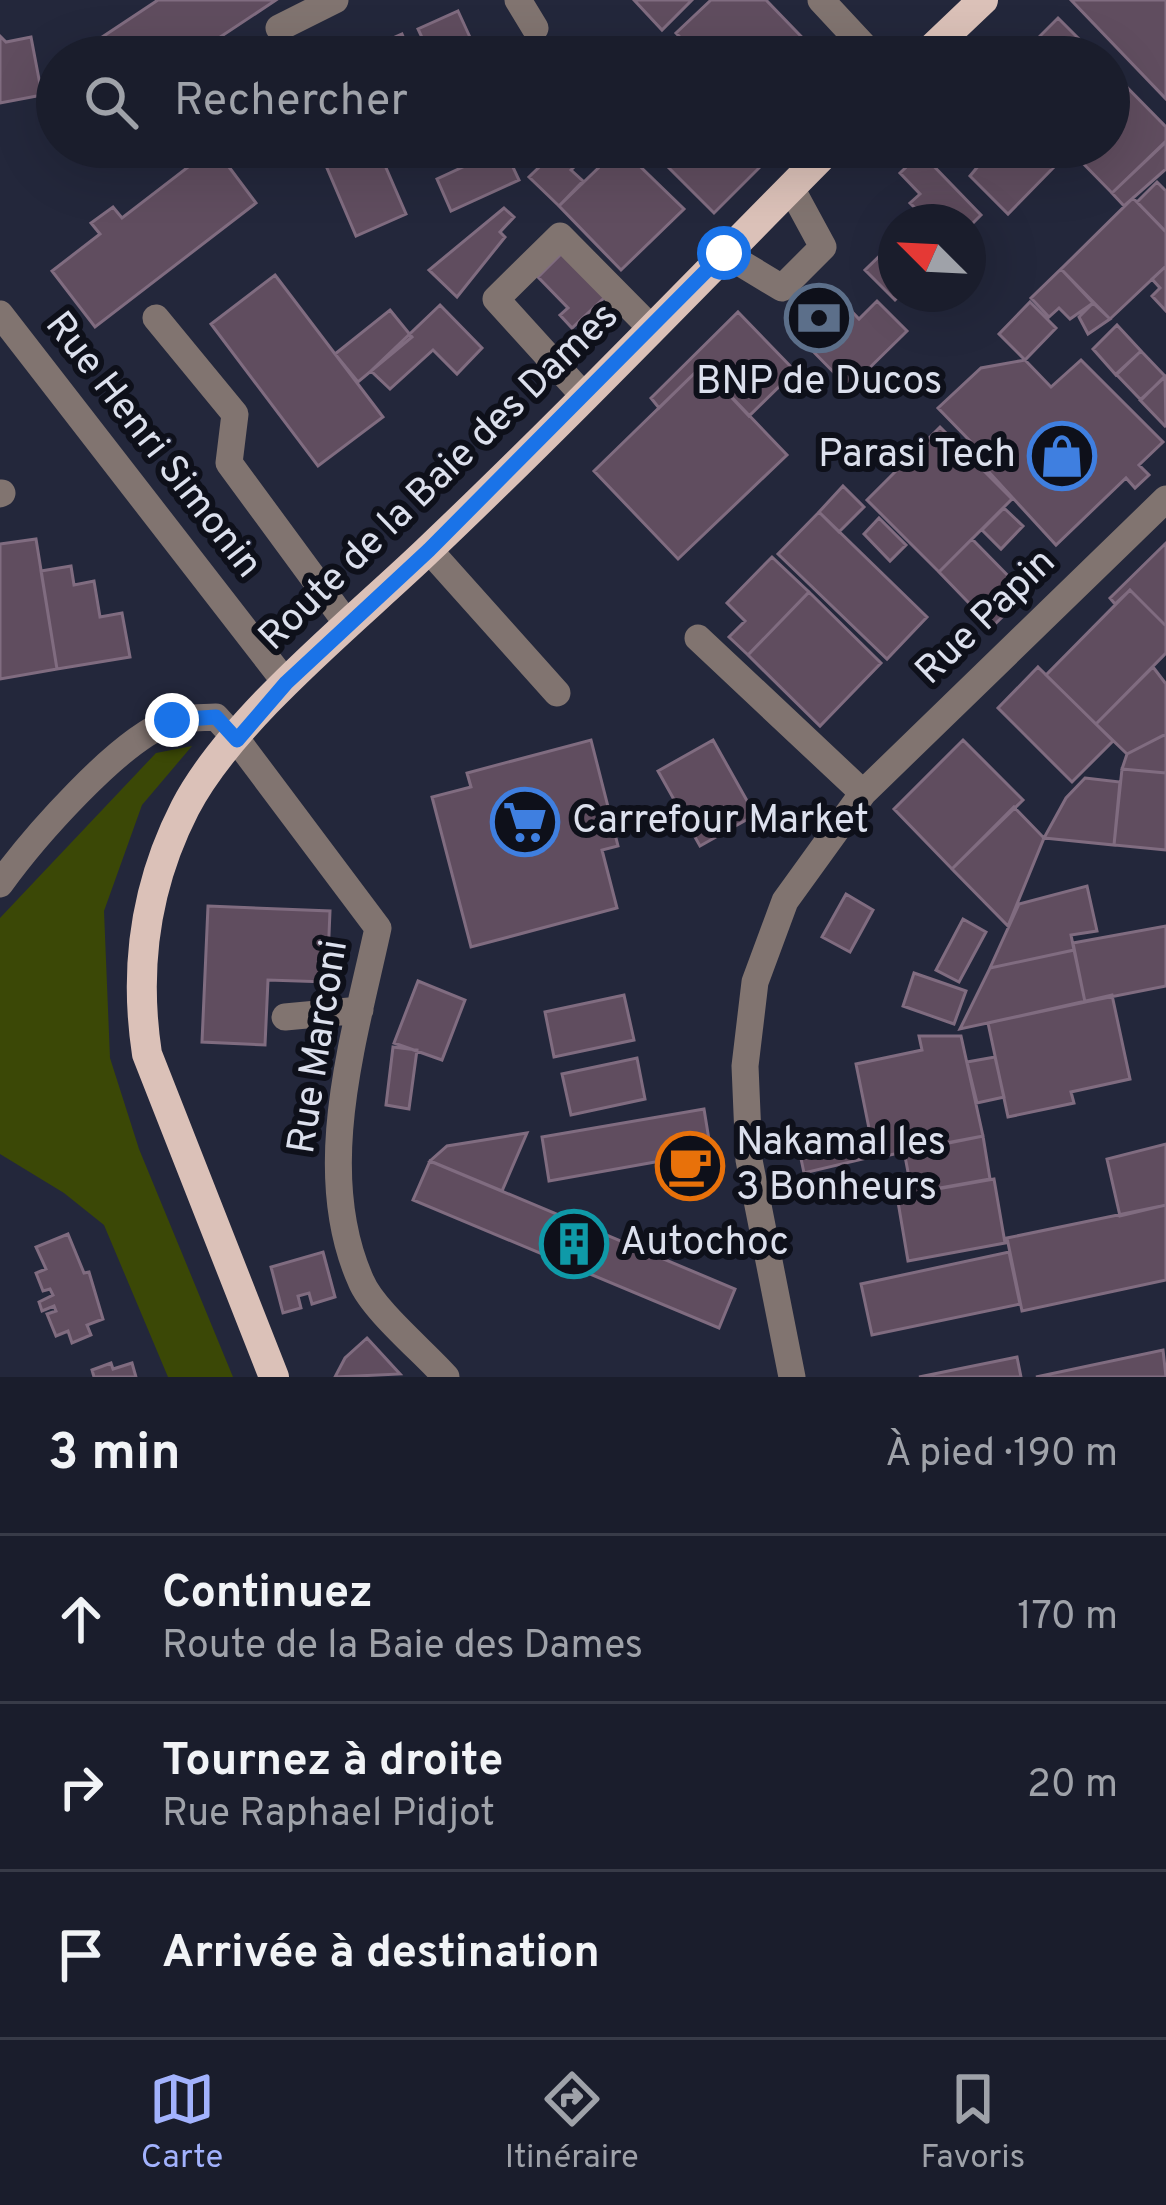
<!DOCTYPE html>
<html lang="fr">
<meta charset="utf-8">
<style>
:root{--surface:#1a1d2c;--page:#272a38;--text:#f1f3f6;--muted:#9fa2a9;--line:#383b48;--accent:#a2b2fd}
body{margin:0;font-family:Overpass,sans-serif;background:var(--page);color:var(--text)}
.compass{position:absolute;left:878px;top:204px;width:108px;height:108px;border-radius:50%;background:var(--surface);box-shadow:0 12px 48px #0002;rotate:294deg}
.stop{position:absolute;width:36px;height:36px;margin:-27px;border:9px solid #1a73e8;border-radius:50%;background:#fff}
.stop.end{background:#1a73e8;border-color:#fff;box-shadow:0 3px 12px #0008}
.list{margin:0;padding:0;list-style:none}
h2{display:flex;justify-content:space-between;align-items:center;height:156px;margin:0;padding:0 48px;font-size:51px}
h2 small{font-size:39px;font-weight:400;color:var(--muted)}
.list li{display:grid;grid-template-columns:78px 1fr auto;gap:36px;align-items:center;box-sizing:border-box;height:168px;padding:0 48px;border-top:3px solid var(--line)}
.list b{display:block;font-size:45px;white-space:nowrap}
.list p{margin:0;font-size:39px;white-space:nowrap;color:var(--muted)}
.list em{font-size:39px;font-style:normal;color:var(--muted)}
.icon{flex:none;width:66px;height:66px;fill:none;stroke:currentColor;stroke-width:2;stroke-linecap:round;stroke-linejoin:round}
.map{position:relative;flex:none;width:1166px;height:1377px;overflow:hidden}
.search{position:absolute;background:var(--surface);box-shadow:0 12px 48px #0002;left:36px;right:36px;top:36px;height:132px;display:flex;align-items:center;gap:30px;box-sizing:border-box;padding:0 42px;border-radius:66px;color:var(--muted);font-size:45px}
.sheet{height:660px;background:var(--surface)}
nav{display:flex;justify-content:space-around;align-items:center;box-sizing:border-box;height:168px;border-top:3px solid var(--line);background:var(--surface);font-size:33px;color:var(--muted)}
nav a{display:grid;justify-items:center;gap:6px}
nav .on{color:var(--accent)}
.map>svg:first-child{display:block}
.green{fill:#3b4806}
.building{fill:#604d5f;stroke:#806c80;stroke-width:3}
.lines{fill:none;stroke-linecap:round;stroke-linejoin:round}
.minor{stroke:#817470;stroke-width:27}
.major{stroke:#dbc1b8;stroke-width:30}
.route{stroke:#1a73e8;stroke-width:15}
.labels{text-anchor:middle;dominant-baseline:central;stroke-width:12;stroke-linejoin:round;paint-order:stroke}
.poi-label{font-size:39px;fill:#dce0ed;stroke:#0e101a;text-anchor:start}
.street-label{font-size:39px;fill:#dce0ed;stroke:#0e101a}
</style>
<div class="map">
<svg width="1166" height="1377" viewBox="0 0 1166 1377">
<rect width="100%" height="100%" fill="#23273b"/>
<path class="green" d="M192,746L142,805L104,911L110,1058L139,1149L233,1377H168L104,1225L64,1193L0,1154V918L156,753Z"/>
<path class="building" d="M158,0H276L190,57H72Z
M634,0H692L662,30Z
M711,0H766L821,57H699L676,33Z
M1071,0H1166V99Z
M458,11L479,57H431L418,29Z
M1058,18L1097,57H1019Z
M402,34L412,57H363L361,52Z
M0,36L6,42L31,37L42,95L0,103Z
M1109,69L1166,127V141L1112,193L1067,147H1109Z
M1166,142V169L1124,206L1112,193Z
M214,147L256,203L95,327L52,271L100,234L91,223L113,207L122,218Z
M318,147H377L406,214L356,236Z
M560,147H594L571,170L583,181L559,206L529,177Z
M620,147L684,209L621,270L559,206Z
M648,147H758L769,158L714,213Z
M994,147H1060L1046,161L1053,168L1008,214L970,176Z
M504,148L519,180L451,211L437,179Z
M921,153L981,215L968,228V222H914L922,215L910,203L920,194L900,173Z
M1157,182L1166,191V232L1137,202Z
M1133,198L1166,232V266L1110,319L1061,269Z
M504,208L514,217L500,232L505,237L457,297L429,270Z
M896,240V294H901L895,300L865,270Z
M563,252L605,297L572,328L560,315L568,308L538,277Z
M1166,266V311L1152,296L1160,288L1152,279Z
M1061,269L1093,303L1070,319L1059,308L1049,317L1031,298Z
M275,275L383,417L318,466L211,324Z
M839,298L859,319L877,301L907,331L849,388L800,338Z
M1030,302L1056,328L1025,360L999,334Z
M1093,303L1110,319L1088,334L1079,317Z
M440,305L482,348L457,374L433,350L390,389L371,371Z
M390,310L412,337L358,382L335,354Z
M738,312L795,371L749,416L702,366L659,408L651,398Z
M1117,325L1141,351L1116,375L1093,349Z
M1141,351L1165,376L1141,400L1116,374Z
M1025,360L1051,387L1081,360L1163,442L1139,465L1149,475L1135,488L1126,478L1056,545L966,447L970,441L938,408L981,368Z
M702,366L787,455L678,559L594,471Z
M1165,377L1166,425L1165,426L1140,400Z
M940,427L1012,499L939,572L867,500Z
M843,486L864,507L839,532L819,512Z
M1004,508L1023,526L1001,549L982,530Z
M819,512L927,617L887,659L778,554Z
M879,518L906,545L890,561L864,534Z
M36,539L57,669L0,679V544Z
M972,539L1026,594L992,627L939,572Z
M1166,543V626L1130,590L1115,604L1110,598Z
M772,557L809,592L748,655L729,637L745,621L727,603Z
M71,566L74,585L94,581L100,617L122,613L130,657L57,669L41,571Z
M1130,590L1166,626V653L1096,724L1046,675Z
M809,592L881,663L820,726L748,655Z
M1038,667L1113,741L1072,782L998,708Z
M1153,667L1166,684V734L1127,754L1096,724Z
M1166,734V773L1122,769L1127,754Z
M591,740L618,846L602,850L617,908L471,947L432,797L471,787L467,773Z
M713,740L755,815L700,846L658,771Z
M963,740L1023,800L952,869L894,809Z
M1122,769L1166,773V850L1114,845Z
M1085,778L1120,782L1114,845L1044,838L1066,798Z
M1014,807L1044,838L1008,926L952,869Z
M1087,886L1097,931L1071,935L1074,950L990,968L1019,904Z
M846,894L873,910L850,952L822,937Z
M208,906L330,911L327,982L268,980L265,1045L202,1042Z
M963,919L986,932L959,982L936,970Z
M1166,926V986L1085,1002L1073,943Z
M1074,950L1085,1002L960,1029L990,968Z
M914,973L966,991L954,1024L903,1006Z
M418,981L465,1000L442,1060L394,1043Z
M624,995L634,1040L554,1057L545,1012Z
M1112,995L1130,1079L1071,1092L1074,1103L1008,1117L988,1023Z
M919,1036H961L983,1136L875,1158L856,1064L922,1050Z
M393,1047L417,1050L409,1109L386,1105Z
M995,1057L1004,1097L977,1103L967,1062Z
M637,1058L645,1099L571,1115L562,1074Z
M704,1109L711,1152L549,1181L542,1137Z
M527,1133L502,1191L430,1161L447,1146Z
M857,1135L863,1159L804,1173L799,1149Z
M983,1136L990,1179L912,1193L904,1151Z
M1166,1144V1205L1120,1216L1107,1159Z
M430,1161L735,1289L719,1328L413,1200Z
M994,1179L1005,1243L908,1261L897,1196Z
M1166,1205V1280L1022,1311L1007,1238Z
M68,1234L84,1273L89,1272L103,1319L87,1325L91,1335L72,1343L68,1331L56,1336L47,1314L56,1311L54,1306L42,1311L39,1302L53,1295L50,1289L43,1291L36,1273L46,1269L36,1247Z
M323,1252L335,1297L312,1304L309,1293L298,1296L301,1308L283,1313L271,1267Z
M1009,1252L1020,1304L872,1335L861,1284Z
M367,1338L400,1374L335,1377L345,1358Z
M1163,1350L1166,1377H1036Z
M1017,1357L1021,1377H919Z
M111,1363L113,1369L132,1363L136,1377H94L92,1370Z"/>
<g class="lines">
<path class="minor" d="M518,0L535,28
M821,0L874,57
M279,28L335,0
M724,253L782,288L823,247L791,188
M0,314L286,683
M156,318L235,414L229,463L348,625
M584,396L496,299L560,236L650,327
M0,494L2,493
M429,550L557,693
M698,638L863,793
M0,884C33,838 118,741 169,722C183,717 201,718 216,717L237,740L378,928C354,1039 312,1172 361,1281C373,1310 424,1352 446,1377
M285,1017L360,1010
M792,1377L749,1160L745,1066L755,982L785,901L863,793L1166,499"/>
<path class="major" d="M923,57L983,0
M274,1377L147,1054C134,969 145,886 185,808C231,719 354,621 427,551C565,420 697,282 831,147"/>
</g>
<g class="lines">
<path class="route" d="M172,720L216,717L237,740L286,683L429,550L724,253"/>
</g>
<defs>
<g id="bank-ring" transform="scale(3.45)"><circle r="9.5" fill="#0e101a" stroke="#5c6f8a" stroke-width="1.5"/><path d="M-6-4H6V4H-6ZM0-2.3a2.3 2.3 0 1 0 0 4.6a2.3 2.3 0 1 0 0-4.6Z" fill="#5c6f8a"/></g>
<g id="shop-ring" transform="scale(3.45)"><circle r="9.5" fill="#0e101a" stroke="#3f7fe0" stroke-width="1.5"/><path d="M-5-2.5h2.3a2.7 3.5 0 0 1 5.4 0H5L5.5 6h-11ZM-1.5-2.5h3a1.5 2.3 0 0 0-3 0Z" fill="#3f7fe0"/></g>
<g id="supermarket-ring" transform="scale(3.45)"><circle r="9.5" fill="#0e101a" stroke="#3f7fe0" stroke-width="1.5"/><path d="M-6-5.5h2.5l.6 2H6L4.5 2H-2.5L-4.4-4H-6ZM-1.5 3.2a1.3 1.3 0 1 0 .1 0ZM3 3.2a1.3 1.3 0 1 0 .1 0Z" fill="#3f7fe0"/></g>
<g id="cafe-ring" transform="scale(3.45)"><circle r="9.5" fill="#0e101a" stroke="#e8710a" stroke-width="1.5"/><path d="M-5.5-4.5H6V0H3Q3 3.5 0 3.5H-2.5Q-5.5 3.5-5.5 0ZM3-3.2v2h1.7v-2ZM-6 4.5H4V6H-6Z" fill="#e8710a"/></g>
<g id="building-ring" transform="scale(3.45)"><circle r="9.5" fill="#0e101a" stroke="#0f9aa8" stroke-width="1.5"/><path d="M-4-6H4V6H1V3H-1V6H-4ZM-2.5-4.3h1.7v1.8h-1.7ZM.8-4.3h1.7v1.8H.8ZM-2.5-1h1.7V.8h-1.7ZM.8-1h1.7V.8H.8Z" fill="#0f9aa8"/></g>
</defs>
<g fill-rule="evenodd">
<use href="#bank-ring" x="819" y="318"/>
<use href="#shop-ring" x="1062" y="456"/>
<use href="#supermarket-ring" x="525" y="822"/>
<use href="#cafe-ring" x="690" y="1166"/>
<use href="#building-ring" x="574" y="1244"/>
</g>
<g class="labels">
<g class="poi-label">
<text x="819" y="383" text-anchor="middle">BNP de Ducos</text>
<text x="1016" y="456" text-anchor="end">Parasi Tech</text>
<text x="572" y="822">Carrefour Market</text>
<text x="736" y="1144">Nakamal les<tspan x="736" dy="45">3 Bonheurs</tspan></text>
<text x="620" y="1244">Autochoc</text>
</g>
<g class="street-label">
<text transform="translate(152 446) rotate(52)">Rue Henri Simonin</text>
<text transform="translate(440 478) rotate(-44)">Route de la Baie des Dames</text>
<text transform="translate(987 618) rotate(-44)">Rue Papin</text>
<text transform="translate(320 1047) rotate(-81)">Rue Marconi</text>
</g>
</g>
</svg>
<svg class="compass" viewBox="-18 -18 36 36"><path d="M0-13l5 13h-10z" fill="#e53935"/><path d="M0 13l5-13h-10z" fill="#9fa2a9"/></svg>
<div class="stop" style="left:724px;top:253px"></div>
<div class="stop end" style="left:172px;top:720px"></div>
<div class="search"><svg class="icon" aria-label="search" viewBox="0 0 24 24"><circle cx="10" cy="10" r="6"/><path d="M15 15l6 6"/></svg>Rechercher</div>
</div>
<section class="sheet">
<h2>3 min<small>À pied · 190 m</small></h2>
<ul class="list">
<li><svg class="icon" aria-label="ahead" viewBox="0 0 24 24"><path d="M12 20V5M6 11l6-6 6 6"/></svg><div><b>Continuez</b><p>Route de la Baie des Dames</p></div><em>170 m</em></li>
<li><svg class="icon" aria-label="right" viewBox="0 0 24 24"><path d="M7 20v-9h11M14 6l5 5-5 5"/></svg><div><b>Tournez à droite</b><p>Rue Raphael Pidjot</p></div><em>20 m</em></li>
<li><svg class="icon" aria-label="arrive" viewBox="0 0 24 24"><path d="M6 21V4h12l-3 4 3 4H6"/></svg><div><b>Arrivée à destination</b></div></li>
</ul>
</section>
<nav>
<a class="on"><svg class="icon" aria-label="map" viewBox="0 0 24 24"><path d="M3 6l6-2 6 2 6-2v14l-6 2-6-2-6 2zM9 4v14M15 6v14"/></svg>Carte</a>
<a><svg class="icon" aria-label="directions" viewBox="0 0 24 24"><path d="M12 3l9 9-9 9-9-9zM9 14v-3h6M13 9l2 2-2 2"/></svg>Itinéraire</a>
<a><svg class="icon" aria-label="saved" viewBox="0 0 24 24"><path d="M7 4h10v16l-5-4-5 4z"/></svg>Favoris</a>
</nav>
